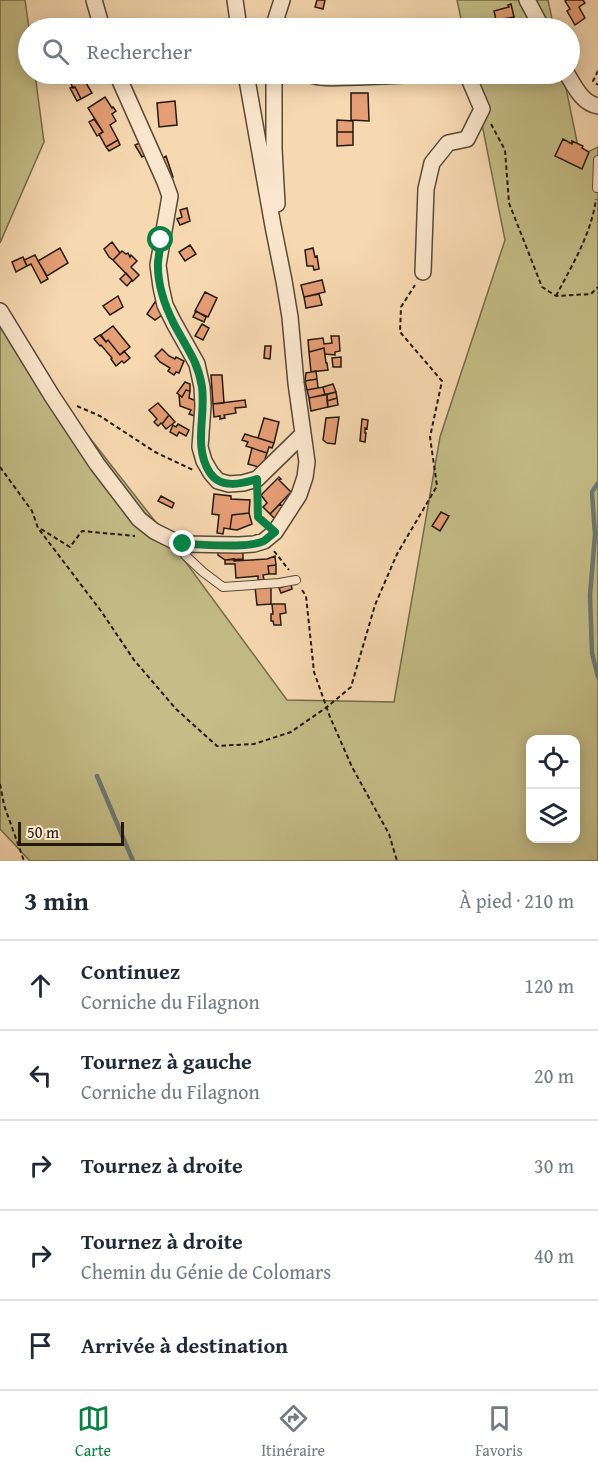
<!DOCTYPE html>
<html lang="fr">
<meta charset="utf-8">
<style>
:root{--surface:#fff;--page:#f2f2f3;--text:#1f2937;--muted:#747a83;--line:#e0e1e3;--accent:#0b8043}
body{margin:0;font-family:"Gentium Book Plus",serif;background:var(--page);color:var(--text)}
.controls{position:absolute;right:18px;bottom:18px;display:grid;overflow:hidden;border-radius:12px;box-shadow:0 3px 15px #0003}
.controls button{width:54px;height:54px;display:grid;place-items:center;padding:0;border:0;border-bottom:2px solid var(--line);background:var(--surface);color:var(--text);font:30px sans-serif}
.scale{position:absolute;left:18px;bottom:15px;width:106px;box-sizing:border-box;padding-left:6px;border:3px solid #231a0f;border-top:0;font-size:16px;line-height:21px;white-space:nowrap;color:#231a0f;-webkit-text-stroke:4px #fae6cc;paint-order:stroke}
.stop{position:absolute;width:18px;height:18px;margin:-14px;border:4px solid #0b8043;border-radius:50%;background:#fff}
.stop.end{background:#0b8043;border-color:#fff;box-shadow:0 2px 6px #0008}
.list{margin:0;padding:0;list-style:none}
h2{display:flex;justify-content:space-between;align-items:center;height:78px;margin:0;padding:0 24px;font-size:26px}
h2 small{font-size:20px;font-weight:400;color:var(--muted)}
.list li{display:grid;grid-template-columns:39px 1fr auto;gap:18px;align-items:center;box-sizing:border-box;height:90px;padding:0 24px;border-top:2px solid var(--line)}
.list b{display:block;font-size:22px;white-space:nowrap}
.list p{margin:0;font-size:20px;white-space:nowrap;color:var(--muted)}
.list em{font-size:20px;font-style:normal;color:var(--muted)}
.icon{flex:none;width:33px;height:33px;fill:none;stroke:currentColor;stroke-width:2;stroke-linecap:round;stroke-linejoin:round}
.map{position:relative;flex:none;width:598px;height:861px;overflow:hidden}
.search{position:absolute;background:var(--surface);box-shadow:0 3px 15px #0003;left:18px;right:18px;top:18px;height:66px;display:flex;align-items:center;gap:15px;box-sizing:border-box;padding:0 21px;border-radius:33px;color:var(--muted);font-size:22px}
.sheet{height:528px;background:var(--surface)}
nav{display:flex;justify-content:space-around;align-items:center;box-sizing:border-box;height:84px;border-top:2px solid var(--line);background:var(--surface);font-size:16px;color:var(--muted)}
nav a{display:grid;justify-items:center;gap:3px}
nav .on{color:var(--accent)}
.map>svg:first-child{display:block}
.green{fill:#c4bd87;stroke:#746c4b;stroke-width:1.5;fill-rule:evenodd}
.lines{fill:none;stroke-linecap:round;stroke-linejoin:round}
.stream{stroke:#6d7971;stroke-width:4.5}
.building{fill:#e69e76;stroke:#231a0f;stroke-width:1.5}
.service-casing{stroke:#584a38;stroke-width:10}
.minor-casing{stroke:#584a38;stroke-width:18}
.path{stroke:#231a0f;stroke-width:2;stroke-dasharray:4.5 3;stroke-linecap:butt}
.service{stroke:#fae6cc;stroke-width:8}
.minor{stroke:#fae6cc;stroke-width:15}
.route{stroke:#0b8043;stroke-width:8}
</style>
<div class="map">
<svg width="598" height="861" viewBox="0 0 598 861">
<rect width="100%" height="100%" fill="#f7d9b1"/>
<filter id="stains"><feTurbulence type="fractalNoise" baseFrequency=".00333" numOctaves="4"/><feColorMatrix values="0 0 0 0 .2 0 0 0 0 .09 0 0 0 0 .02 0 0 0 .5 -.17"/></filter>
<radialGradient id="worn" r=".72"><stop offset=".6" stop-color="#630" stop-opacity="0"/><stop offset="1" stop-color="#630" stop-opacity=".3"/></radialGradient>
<path class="green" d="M0,0H25L29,28L28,74H35L44,142L0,243Z
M457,0H548L554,28H463Z
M472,74H563L580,156L598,147V861H30L0,829V323L165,534L287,700L394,702L440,437L505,240ZM530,740H576V838H530Z"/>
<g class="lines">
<path class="stream" d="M598,483L592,492L595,535L590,595L592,653L598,677
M97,776L133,861"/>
</g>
<path class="building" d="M317,0H325L323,9L315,7Z
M567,0H583L585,3L579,7L585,18L575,25L567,11L570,9L565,1Z
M511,4L514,17L496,20L494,11L509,7L508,5Z
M514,17L515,24L497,28L496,20Z
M73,74H85L89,81L86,83L92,93L81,99L75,87L73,88L68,77Z
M72,87H75L81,99L77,101L70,88Z
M351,93H368L369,121L351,120Z
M105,97L112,108L113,107L116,111L112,114L116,121L110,125L118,140L106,147L99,134L103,132L88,108Z
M175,101L177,125L159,127L157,103Z
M94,119L103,132L97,136L89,122Z
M337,120L353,121V132H337Z
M337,132H353V145L337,146Z
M563,139L572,144V141L583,146L582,148L589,152L582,169L555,156Z
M118,140L120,145L109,151L106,147Z
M142,142L149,153L142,157L135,145Z
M166,156L173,177L167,179L161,159Z
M187,208L190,221L180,225L177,219L182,217L180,210Z
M112,242L120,253L113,260L109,257L104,249Z
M190,245L196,254L185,261L179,252Z
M60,248L68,263L47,276L38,261Z
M313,248L315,257L317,256L319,269L314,270L313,266H307L305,250Z
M122,251L126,254L128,253L130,257L131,255L137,261L131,267L139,275L133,281L113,260Z
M35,255L48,279L41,283L31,264L27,266L24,260Z
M23,257L27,266L16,272L12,262Z
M126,273L132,280L127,286L120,279Z
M322,280L325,292L304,297L301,285Z
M205,292L217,298L208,317L195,311Z
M319,294L322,305L306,308L304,297Z
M118,296L123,307L110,315L103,306Z
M155,302L164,307L162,315L155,320L147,314Z
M196,311L206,317L204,322L193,317Z
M202,324L209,328L203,340L195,336Z
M113,326L130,347L120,355L108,340L106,342L101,335Z
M100,335L106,342L108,340L120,355L124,351L130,358L124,363L122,361L116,366L111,359L112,358L101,345L100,346L94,339Z
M331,336H339L340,351L335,352V355L325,354L324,348L309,352L308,340L323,338L324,344L332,343Z
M265,346H271L270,359L264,358Z
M324,348L326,363H327L328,370L311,372L309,352Z
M162,349L169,356L175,359L176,357L184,361L179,373L176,372L174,375L168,371L170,368L160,362L155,356Z
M341,357V367H333L332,358Z
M316,371L317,379L305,381L306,373Z
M211,375H222L224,403L213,404Z
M317,379L318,388L307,390L305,381Z
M185,382L190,384V391L186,390L182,397L177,393Z
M333,384L336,392L325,395L323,387Z
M323,387L325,395L309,398L307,390Z
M186,390L190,391L189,398L199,402L195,416L189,414L191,410L180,406L179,395L182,397Z
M336,392L337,398L327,401V394Z
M327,394L328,407L311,411L309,398Z
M337,398L338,405L328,407L327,401Z
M245,400L246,407L235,408L236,413L224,415L225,418L220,419V416L214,417L213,404Z
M158,403L169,415L162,424L161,423L158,426L154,422L157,419L149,410Z
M169,415L175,422L166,429L162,424Z
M339,417L335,444L327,443L323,440L326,418Z
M264,418L279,422L274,443L258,438Z
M362,419L368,420L367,429L365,428V433H366L365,442L360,441Z
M178,424L189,430L186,436L179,432L177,436L170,432L173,425L176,427Z
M245,434L274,443L272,448L269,447L267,453L246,446L248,442L242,440Z
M252,448L267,453L262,468L248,464Z
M279,477L281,479L279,480L291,492L270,514L263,507L267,503L261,495Z
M214,494L231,496V499L250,500L249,513L232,515L230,529L224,528L223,534L217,533L219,515L212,514Z
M161,496L174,503L172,508L158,501Z
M280,504L285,509L275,519L270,514Z
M441,512L449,516L440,531L432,526Z
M249,513L252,524L237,530L230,529L232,515Z
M243,547V559L225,560L218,555V551Z
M275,556L276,565L268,566L269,574L263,575L264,580H258V576L236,578L235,564H225V560L234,559V561L267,559Z
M276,565V574H269L268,566Z
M291,584L292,589L281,593L279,588Z
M271,586V604L257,605L255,587Z
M272,604H285L286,613L280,614L281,625H274L273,621H271V614H273Z"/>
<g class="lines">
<g class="service-casing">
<path id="service" d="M597,188L598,160
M183,544L185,555L203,572L223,587L279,583L296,580"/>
</g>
<g class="minor-casing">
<path id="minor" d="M94,0L102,28
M235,0L239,28
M527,0L542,28
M273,28L282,0
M117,74L165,182L170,196L158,265L161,287L165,305L174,323L197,364L202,387L203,406L200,447L204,461L211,473L218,481L229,484L243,483L257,479L303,434
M274,74V149L277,204
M309,74C323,80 341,77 357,77C376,76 395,76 415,74
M567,74C575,87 582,103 598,106
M423,272L426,189L432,163L448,143L467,139L482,109L467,74
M0,311L52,396L97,464L139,519L154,531L174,541L183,544L239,545L254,544L264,541L275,532L299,495L305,477L307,462L296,383L290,317L284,281L273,226L246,74"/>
</g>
<path class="path" d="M598,71L593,81L598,85
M491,124L505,150L509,203L542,287L556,296L591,294L598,287
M556,296C572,265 591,235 596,199
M77,406L100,416L155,452L193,470
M0,467L32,511L38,528L101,611L134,660L176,709L217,746L254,744L291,732L327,707L351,687L375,605L397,554L437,486L430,437L442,381L400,332L401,307L415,285
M257,494L258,517L264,522
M41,529L70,547L82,531L135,536
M274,551L289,570
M302,590L306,596L314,672L330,717L352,767L389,834L397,861
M0,784L4,805L24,861"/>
<use href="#service" class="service"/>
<use href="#minor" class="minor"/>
</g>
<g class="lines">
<path class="route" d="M161,240C160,247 159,255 158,262C157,283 165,306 174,324C186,347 198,361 202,387C206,416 193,447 210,473C221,489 241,484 257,479L258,517L275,532C271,535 267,539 264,541C247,549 202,544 183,544"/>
</g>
<rect width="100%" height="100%" filter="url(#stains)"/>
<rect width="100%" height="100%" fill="url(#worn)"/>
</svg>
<div class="controls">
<button><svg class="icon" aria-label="locate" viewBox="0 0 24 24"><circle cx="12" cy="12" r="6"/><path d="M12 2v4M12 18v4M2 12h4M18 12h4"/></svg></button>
<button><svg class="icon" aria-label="layers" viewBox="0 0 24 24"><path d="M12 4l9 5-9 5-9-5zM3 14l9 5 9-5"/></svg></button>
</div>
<div class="scale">50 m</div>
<div class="stop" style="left:161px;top:240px"></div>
<div class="stop end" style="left:183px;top:544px"></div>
<div class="search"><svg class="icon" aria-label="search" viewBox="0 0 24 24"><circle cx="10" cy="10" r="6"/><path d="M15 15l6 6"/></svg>Rechercher</div>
</div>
<section class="sheet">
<h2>3 min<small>À pied · 210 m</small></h2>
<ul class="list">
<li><svg class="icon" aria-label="ahead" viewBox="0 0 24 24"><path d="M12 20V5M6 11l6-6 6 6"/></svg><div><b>Continuez</b><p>Corniche du Filagnon</p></div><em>120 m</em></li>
<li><svg class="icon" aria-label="left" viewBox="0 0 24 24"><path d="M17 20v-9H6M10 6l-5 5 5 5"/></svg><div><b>Tournez à gauche</b><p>Corniche du Filagnon</p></div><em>20 m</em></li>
<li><svg class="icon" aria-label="right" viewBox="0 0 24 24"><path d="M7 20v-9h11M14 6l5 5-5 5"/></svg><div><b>Tournez à droite</b></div><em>30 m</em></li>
<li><svg class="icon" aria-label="right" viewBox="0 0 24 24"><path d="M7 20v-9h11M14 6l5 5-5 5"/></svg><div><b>Tournez à droite</b><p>Chemin du Génie de Colomars</p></div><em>40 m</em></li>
<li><svg class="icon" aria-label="arrive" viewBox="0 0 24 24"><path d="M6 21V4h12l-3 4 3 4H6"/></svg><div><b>Arrivée à destination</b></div></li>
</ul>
</section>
<nav>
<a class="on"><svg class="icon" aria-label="map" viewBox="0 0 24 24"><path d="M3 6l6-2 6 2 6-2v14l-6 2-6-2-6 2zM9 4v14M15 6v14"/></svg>Carte</a>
<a><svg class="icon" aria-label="directions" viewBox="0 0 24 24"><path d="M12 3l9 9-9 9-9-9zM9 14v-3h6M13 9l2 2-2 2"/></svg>Itinéraire</a>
<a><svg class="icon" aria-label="saved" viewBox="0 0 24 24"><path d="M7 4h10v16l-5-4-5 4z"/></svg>Favoris</a>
</nav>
